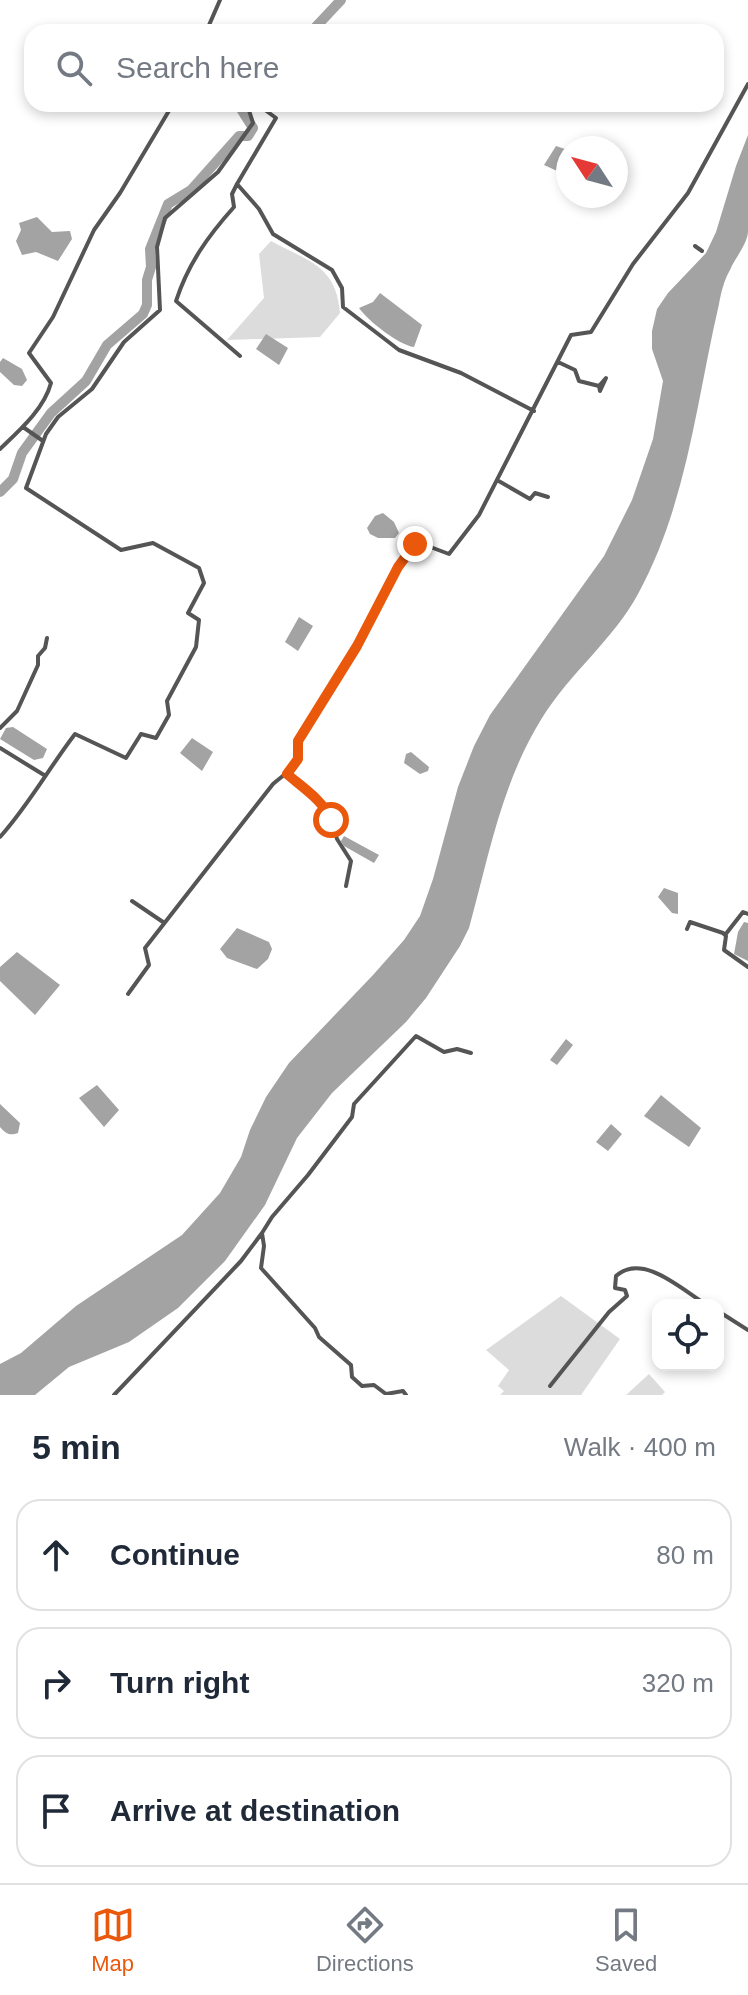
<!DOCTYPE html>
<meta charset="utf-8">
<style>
:root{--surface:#fff;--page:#f2f2f3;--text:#1f2937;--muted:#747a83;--line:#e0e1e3;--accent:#ea580c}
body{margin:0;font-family:Arial,sans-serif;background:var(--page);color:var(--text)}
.controls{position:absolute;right:24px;bottom:24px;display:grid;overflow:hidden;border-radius:16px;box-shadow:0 4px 12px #0003}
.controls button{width:72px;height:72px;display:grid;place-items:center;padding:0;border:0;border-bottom:2px solid var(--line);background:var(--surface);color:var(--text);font:40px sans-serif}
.compass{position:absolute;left:556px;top:136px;width:72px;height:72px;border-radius:50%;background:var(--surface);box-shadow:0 4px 12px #0003;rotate:306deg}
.stop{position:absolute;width:24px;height:24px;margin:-18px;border:6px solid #ea580c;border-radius:50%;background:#fff}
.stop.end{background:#ea580c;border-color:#fff;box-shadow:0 2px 8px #0008}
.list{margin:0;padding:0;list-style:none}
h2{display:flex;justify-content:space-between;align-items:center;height:104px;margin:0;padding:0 32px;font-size:34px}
h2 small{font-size:26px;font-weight:400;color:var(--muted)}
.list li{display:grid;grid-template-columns:52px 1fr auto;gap:24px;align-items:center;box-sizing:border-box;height:112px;margin:0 16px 16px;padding:0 16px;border:2px solid var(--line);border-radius:24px}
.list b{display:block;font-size:30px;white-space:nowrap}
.list em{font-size:26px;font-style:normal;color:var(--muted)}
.icon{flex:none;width:44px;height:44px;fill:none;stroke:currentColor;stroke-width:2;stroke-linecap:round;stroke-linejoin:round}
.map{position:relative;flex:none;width:748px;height:1395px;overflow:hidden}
.search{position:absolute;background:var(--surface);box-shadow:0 4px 12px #0003;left:24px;right:24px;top:24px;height:88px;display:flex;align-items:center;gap:20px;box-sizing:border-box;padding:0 28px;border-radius:24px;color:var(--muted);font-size:30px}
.sheet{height:488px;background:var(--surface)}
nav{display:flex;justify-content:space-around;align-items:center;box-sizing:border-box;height:112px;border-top:2px solid var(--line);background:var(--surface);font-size:22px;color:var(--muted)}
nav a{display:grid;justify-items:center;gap:4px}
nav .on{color:var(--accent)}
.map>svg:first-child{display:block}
.green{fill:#dcdcdc}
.water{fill:#a3a3a3}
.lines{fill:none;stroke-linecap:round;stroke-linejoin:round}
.river{stroke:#a3a3a3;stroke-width:10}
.minor{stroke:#555;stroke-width:4}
.route{stroke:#ea580c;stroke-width:10}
</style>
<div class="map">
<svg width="748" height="1395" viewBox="0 0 748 1395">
<rect width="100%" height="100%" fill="#fff"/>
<path class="green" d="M271,241C309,262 336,265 340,313L320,337L227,340L264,298L259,254Z
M561,1296L620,1339L581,1395H500L504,1391L498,1386L509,1370L486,1350Z
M649,1374L665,1392L662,1395H626Z"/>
<path class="water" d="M748,135C748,167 748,200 748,232C747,245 735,258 730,270C724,280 721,293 719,304C696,403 687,504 638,594C613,640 570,673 542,718C502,782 489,855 469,928L460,946L426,998L406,1022L332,1093L297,1138L265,1205L225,1261L178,1308L129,1342L69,1367L35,1395H0V1364L21,1353L76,1306L182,1235L220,1193L241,1157L250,1130L266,1097L289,1063L373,975L404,940L420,916L433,879L458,787L474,746L490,715L604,556L632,500L653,439L663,381L652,349V331L657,309L668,293L706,253L716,232L736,166Z
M556,146L568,150V176L544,165Z
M37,217L52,232L70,231L72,239L58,261L36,252L22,255L16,241L21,230L19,223Z
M380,293L422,325L414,347C399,345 368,321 359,308L373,302Z
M266,334L288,348L279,365L256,349Z
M3,358L22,369L27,380L22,386L14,385L0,372V362Z
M383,513L394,522L399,533L395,538H378L370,534L367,528L375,516Z
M299,617L313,626L298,651L285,642Z
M13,727L47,749L43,758L34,760L0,739L6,728Z
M192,738L213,752L202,771L180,753Z
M411,752L429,767L428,771L420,774L404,763L406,754Z
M344,836L379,855L374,863L344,846L341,841Z
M664,888L678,893V914L672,913L658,897Z
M744,922L748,923V961L734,954L738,932Z
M237,928L269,942L272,949L268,959L257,969L227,958L220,949Z
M17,952L60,985L35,1015L0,981V967Z
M566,1039L573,1045L557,1065L550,1060Z
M97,1085L119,1110L104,1127L79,1098Z
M661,1095L701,1128L689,1147L644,1116Z
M0,1104L20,1123L18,1133C10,1136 6,1134 0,1127Z
M611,1124L622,1134L608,1151L596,1142Z"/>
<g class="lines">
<path class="river" d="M311,32L341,0
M0,492L13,479L22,453L51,413L86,381L107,345L143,314L147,305V280L151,267L150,249L168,204L191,190L239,136H248L253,128L238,104"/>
<path class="minor" d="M206,32L220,0
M257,104L276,118L237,184L259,209L273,234L332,270L342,288L343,307L399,350L461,373L534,411
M237,184L232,194L234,207C208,236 188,264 176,301L240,356
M695,246L702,251
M558,362L575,370L579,381L599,386L606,378L600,391L599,386
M23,427L43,441
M0,449C20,430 44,409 51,383L29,353L53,317L94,230L120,193L173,104
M497,480L530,499L535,493L548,497
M0,728L17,711L38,665V656L45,648L47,638
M0,748L44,775
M287,774L329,812L337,839L351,861L346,886
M0,837C28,806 49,768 75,734L126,758L141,734L156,738L169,715L167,701L196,647L199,620L188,613L204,583L199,568L153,543L121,550L26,488L46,434L58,417L92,389L124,342L160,310L157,247L165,218L218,172L253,123L247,104
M132,901L163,922
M687,929L690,922L723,933L726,936L724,950L748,967
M725,935L743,912L748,914
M128,994L149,965L145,948L273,784C292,768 299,767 298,741L357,646L398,567L417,542L449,554L479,515L571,335L591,332L633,264L688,193L748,84
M718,1311L748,1330
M550,1386L609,1312L627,1296L625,1290L615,1288L616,1276C643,1252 682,1290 707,1305
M114,1395L241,1261L262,1233
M406,1395L403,1391L386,1394L374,1385L362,1386L352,1377L351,1365L319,1337L315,1328L261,1268L264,1246L262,1233L272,1217L308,1175L352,1117L354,1104L416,1036L444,1052L457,1049L471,1053"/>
</g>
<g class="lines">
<path class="route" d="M331,820C324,801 302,787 287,774L298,759V741L357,646L398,567L415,544"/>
</g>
</svg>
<div class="controls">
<button><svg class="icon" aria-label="locate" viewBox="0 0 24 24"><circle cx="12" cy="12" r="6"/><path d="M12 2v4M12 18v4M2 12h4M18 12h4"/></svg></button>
</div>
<svg class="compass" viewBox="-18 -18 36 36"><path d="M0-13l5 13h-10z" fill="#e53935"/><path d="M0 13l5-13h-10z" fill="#747a83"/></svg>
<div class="stop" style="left:331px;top:820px"></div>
<div class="stop end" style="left:415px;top:544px"></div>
<div class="search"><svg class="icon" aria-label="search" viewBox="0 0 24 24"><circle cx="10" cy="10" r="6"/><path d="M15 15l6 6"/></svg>Search here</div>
</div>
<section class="sheet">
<h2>5 min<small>Walk · 400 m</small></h2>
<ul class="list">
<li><svg class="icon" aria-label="ahead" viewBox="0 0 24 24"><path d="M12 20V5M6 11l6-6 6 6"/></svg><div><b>Continue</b></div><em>80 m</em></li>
<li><svg class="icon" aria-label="right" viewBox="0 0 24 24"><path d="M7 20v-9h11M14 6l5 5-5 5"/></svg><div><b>Turn right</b></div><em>320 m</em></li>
<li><svg class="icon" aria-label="arrive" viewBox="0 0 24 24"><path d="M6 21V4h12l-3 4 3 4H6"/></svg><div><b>Arrive at destination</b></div></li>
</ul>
</section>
<nav>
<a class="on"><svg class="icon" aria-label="map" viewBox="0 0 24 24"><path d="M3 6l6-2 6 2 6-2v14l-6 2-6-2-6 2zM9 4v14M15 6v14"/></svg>Map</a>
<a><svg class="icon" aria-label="directions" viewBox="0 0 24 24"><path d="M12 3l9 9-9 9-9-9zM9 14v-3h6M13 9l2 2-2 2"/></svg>Directions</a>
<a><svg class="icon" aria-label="saved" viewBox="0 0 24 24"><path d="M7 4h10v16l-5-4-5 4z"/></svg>Saved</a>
</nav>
